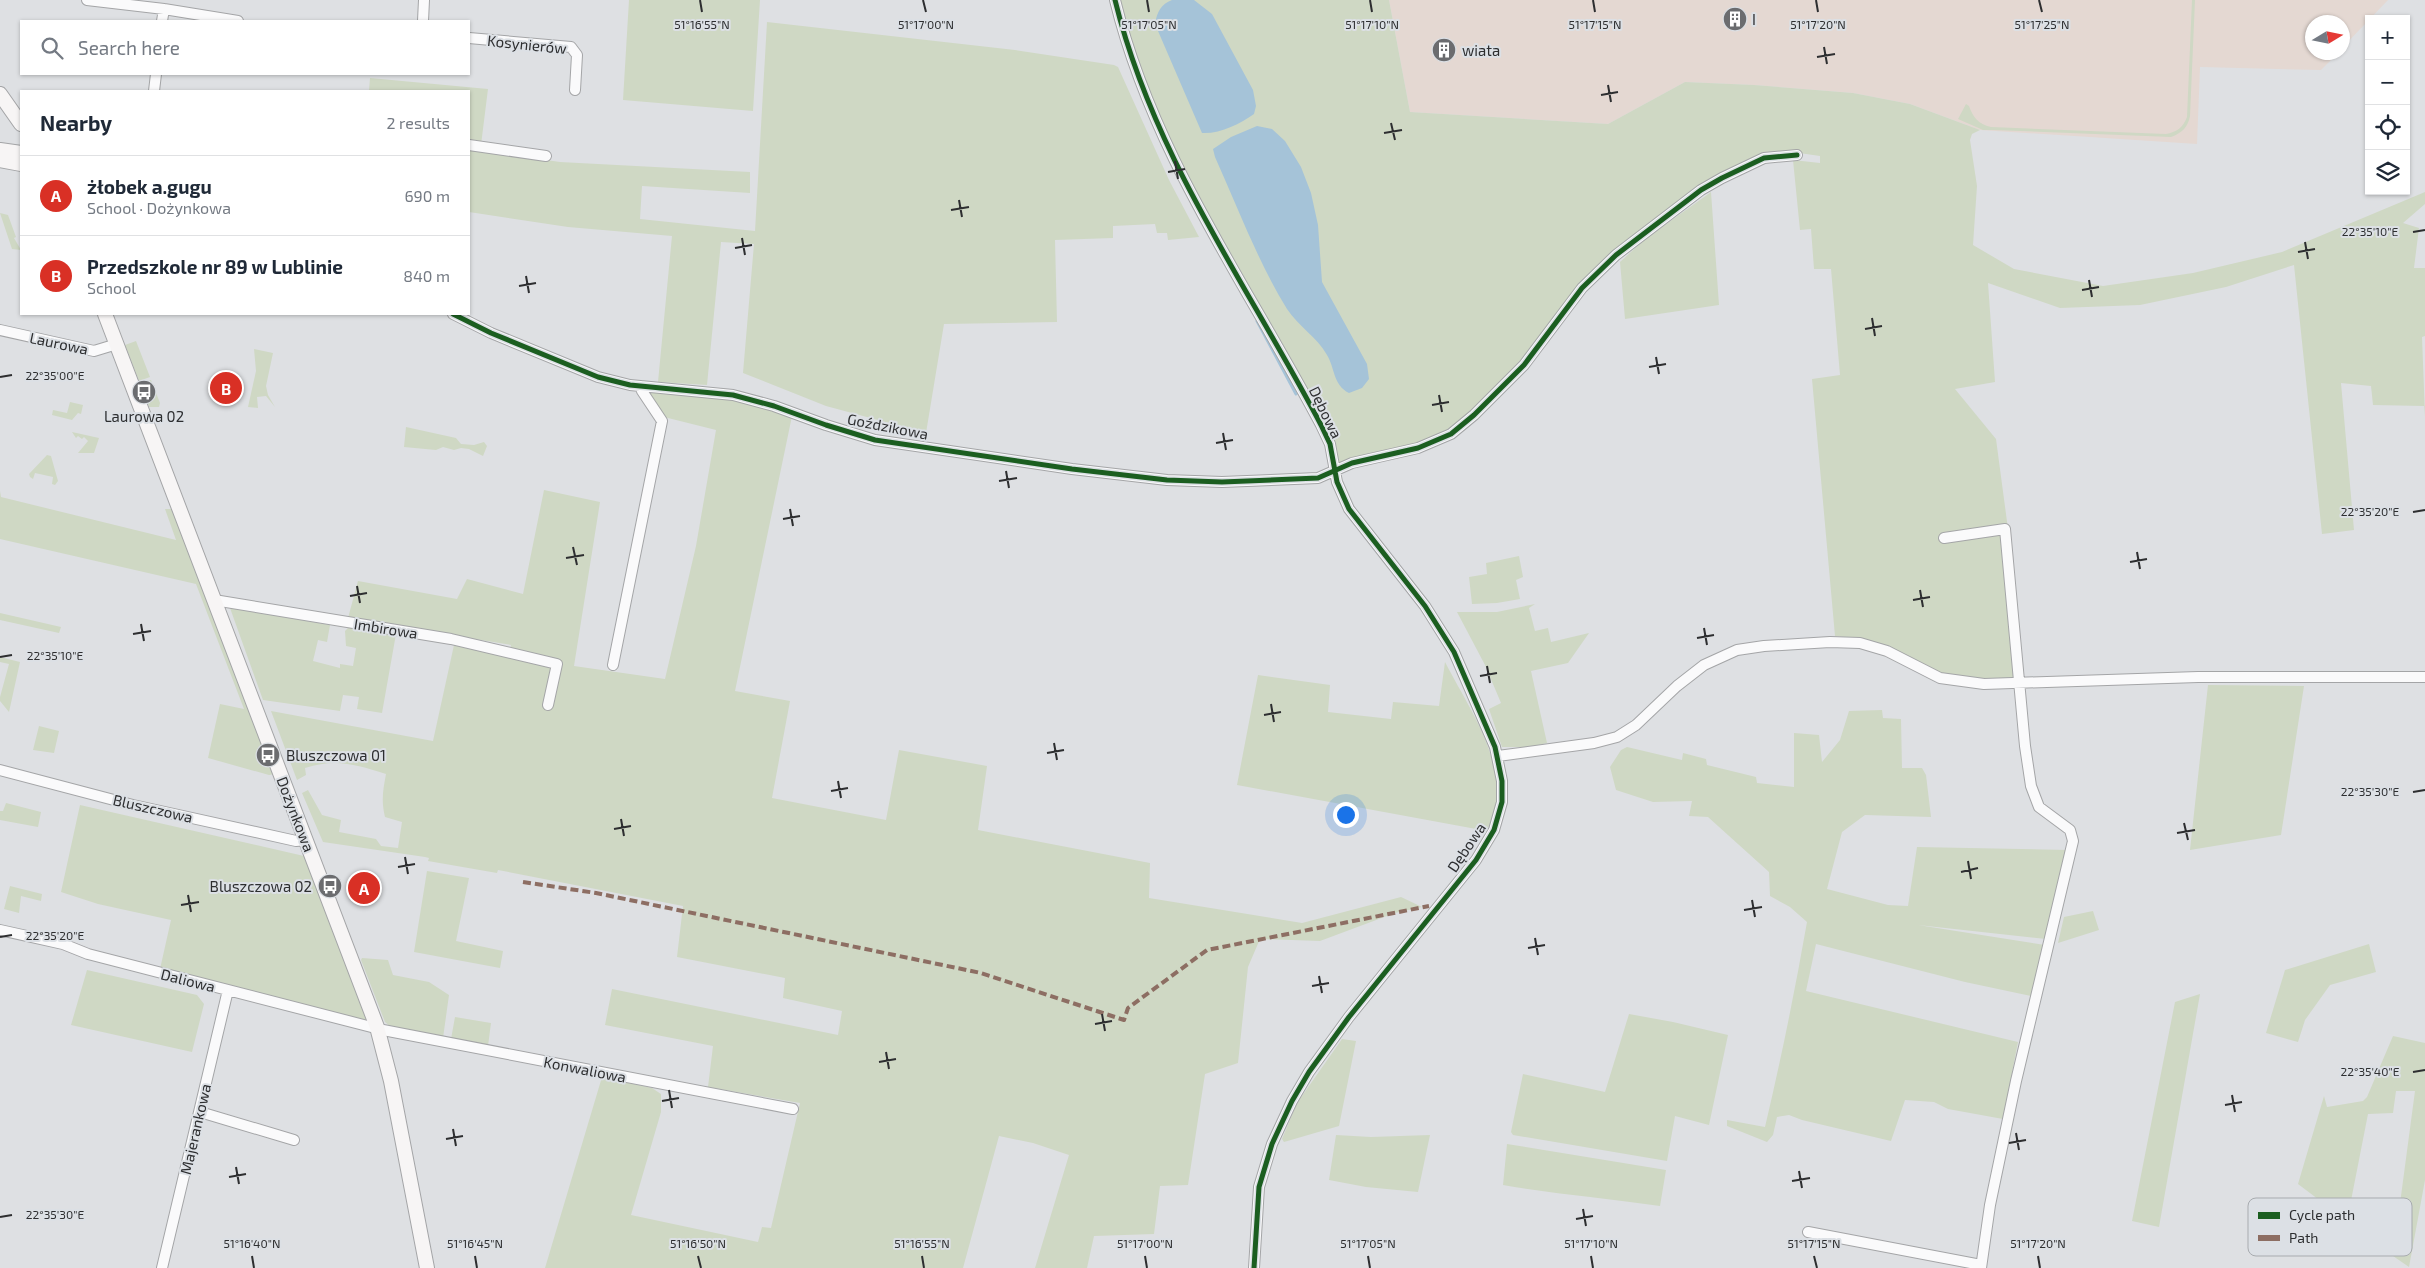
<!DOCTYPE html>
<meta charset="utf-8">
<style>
:root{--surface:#fff;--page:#f2f2f3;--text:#1f2937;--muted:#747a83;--line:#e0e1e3;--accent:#d93025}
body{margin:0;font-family:"Exo 2",sans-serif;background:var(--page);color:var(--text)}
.controls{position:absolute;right:15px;top:15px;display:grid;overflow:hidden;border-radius:0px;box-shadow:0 1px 4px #0004}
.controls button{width:45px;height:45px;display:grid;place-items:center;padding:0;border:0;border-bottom:1px solid var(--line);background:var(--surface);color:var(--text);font:25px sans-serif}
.compass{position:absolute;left:2305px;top:15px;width:45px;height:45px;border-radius:50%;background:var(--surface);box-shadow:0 1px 4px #0004;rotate:80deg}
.you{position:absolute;left:1345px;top:814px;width:18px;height:18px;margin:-12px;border:4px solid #fff;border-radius:50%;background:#1a73e8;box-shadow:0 0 0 8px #1a73e833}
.badge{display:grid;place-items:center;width:32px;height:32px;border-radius:50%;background:var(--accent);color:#fff;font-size:16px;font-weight:700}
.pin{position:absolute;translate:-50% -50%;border:2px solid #fff;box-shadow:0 1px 5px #0006}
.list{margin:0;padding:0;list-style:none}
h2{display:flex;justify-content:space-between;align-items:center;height:65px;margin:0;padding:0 20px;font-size:21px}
h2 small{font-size:16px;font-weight:400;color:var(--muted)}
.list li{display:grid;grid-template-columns:32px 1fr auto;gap:15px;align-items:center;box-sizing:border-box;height:80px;padding:0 20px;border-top:1px solid var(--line)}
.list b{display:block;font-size:19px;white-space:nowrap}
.list p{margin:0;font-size:16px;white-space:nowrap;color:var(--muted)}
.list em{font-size:16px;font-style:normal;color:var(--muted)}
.icon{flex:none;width:28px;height:28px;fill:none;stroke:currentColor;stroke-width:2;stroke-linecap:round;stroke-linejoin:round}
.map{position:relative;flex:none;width:2425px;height:1268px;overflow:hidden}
.search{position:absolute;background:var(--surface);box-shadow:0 1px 4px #0004;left:20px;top:20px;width:450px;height:55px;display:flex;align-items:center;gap:12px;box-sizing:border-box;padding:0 18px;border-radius:0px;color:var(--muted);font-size:19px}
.panel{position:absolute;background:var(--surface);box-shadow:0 1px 4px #0004;left:20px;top:90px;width:450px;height:225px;border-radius:0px}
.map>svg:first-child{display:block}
.commercial{fill:#e4d8d2}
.green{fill:#cfd8c4}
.water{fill:#a5c3d8}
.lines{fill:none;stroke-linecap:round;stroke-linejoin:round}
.stream{stroke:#a5c3d8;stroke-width:3}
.street-casing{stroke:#a4a5a7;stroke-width:12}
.secondary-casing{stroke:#a4a5a7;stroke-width:16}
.street{stroke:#fafafb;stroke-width:10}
.secondary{stroke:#f7f5f5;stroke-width:14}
.quiet{stroke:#8d6e63;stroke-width:4;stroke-dasharray:8 4;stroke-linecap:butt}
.cycleway-casing{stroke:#dce0e5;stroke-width:8}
.cycleway{stroke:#1b5e20;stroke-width:5}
.ticks{fill:none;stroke:#2d2e30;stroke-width:2}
.labels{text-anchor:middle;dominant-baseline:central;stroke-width:4;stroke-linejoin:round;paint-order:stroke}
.poi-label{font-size:15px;fill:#2d2e30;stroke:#dce0e5;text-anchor:start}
.street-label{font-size:15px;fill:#2d2e30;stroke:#dce0e5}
.key{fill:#dce0e5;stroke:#a8abaf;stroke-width:1}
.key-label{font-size:14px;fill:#2d2e30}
.ticks-label{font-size:12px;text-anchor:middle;fill:#2d2e30;stroke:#dce0e5;stroke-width:4;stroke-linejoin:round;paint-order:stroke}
</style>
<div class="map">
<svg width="2425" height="1268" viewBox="0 0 2425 1268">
<rect width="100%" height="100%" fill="#dee0e3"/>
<path class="commercial" d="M1389,0H2388L2343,47L2342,22H2312V52L2338,53L2321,70L2200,67L2197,144L1980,130L1910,104L1853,93L1754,85L1685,82L1608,124L1410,112Z"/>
<path class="green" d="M629,0H760L753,111L623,100Z
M1112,0H1389L1410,112L1608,124L1685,82L1754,85L1853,93L1910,104L1980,130L1972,134L1970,140L1977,186L1973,245L2014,269L2103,286L2193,273L2282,252L2425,192V204L2403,223L2419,228L2414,268H2425V336L2422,337L2425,416L2424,406L2373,405L2371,386L2341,383L2354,530L2322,534L2294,265L2226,287L2140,305L2060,308L1988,283L1995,382L1955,389L1996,439L2008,529L2023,679H1964L1947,676L1851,638L1835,636L1812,379L1840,375L1831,269H1814L1811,229L1800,230L1793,160L1820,163V156L1785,151L1756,157L1722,178L1616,255L1560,321L1451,434L1381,457L1336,463L1183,175Z
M2192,0H2195L2190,116C2188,127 2182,133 2171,137L1993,130H1983L1958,119L1966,104L1969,106C1973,117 1978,124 1991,127L2166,134C2176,132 2183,128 2187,117Z
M767,22L1015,50L1114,65L1118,67L1169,180L1199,237L1168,240L1167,233H1157L1155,224L1113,226V238L1055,240L1057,322L944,324L926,433L826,406L743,373L754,244L721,242L707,385L658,382L672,236L568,227L469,212L470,149L560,162L750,172V193L642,186L640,219L755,231Z
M370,78L488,89L481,145L469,142V91H369Z
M1711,192L1719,305L1625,319L1620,262L1644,240Z
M0,213L8,215L16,237L14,238L21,250L12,249Z
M136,341L150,377L139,381L125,345Z
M254,349L273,353L266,386L268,395L275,407L266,396L257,397L258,408L248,407L256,371Z
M151,380L160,403L159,407H149L145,396L147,394L145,387L142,388L140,384Z
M649,391L718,396L792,416L735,691L790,701L772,798L886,820L899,750L987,766L978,830L1150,863L1149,898L1302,923L1401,897L1422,907L1395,913L1320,941L1260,939L1248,967L1238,1063L1205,1074L1188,1185L1160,1186L1154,1234L1094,1236L1087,1268H1035L1069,1155L1033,1143L999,1136L963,1268H545L602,1077L652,1088L661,1094V1112L631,1215L758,1242L762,1227L771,1228L800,1103L708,1087L713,1046L605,1025L612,989L838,1035L842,1011L783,998L785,978L677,957L683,906L498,870L497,873L428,861L429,858L425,857L323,842L302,793L308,790L322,815L341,820L339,832L376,839L381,846L398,848L402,822L385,817C381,801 383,790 386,774C356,765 337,758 305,768L306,775L297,780L271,711L433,741L454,645L509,654L511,645L348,618L358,581L457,599L467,579L523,594L544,490L600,502L574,666L665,679L696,546L716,430L664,417Z
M70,402L83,405L81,414L78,413L72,420L52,415L53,410L67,413Z
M406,427L456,438L461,444L474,445L484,442L487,446L483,456L469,449L461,448L454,450L443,447L436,450L404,447Z
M72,432L99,438L94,453H78L88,441L84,437L82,439L78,436L76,438Z
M47,455L51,456L58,481L55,485L52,484L53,477L35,473L33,479L30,477L29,474Z
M0,491L1,497L176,540L165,509H172L276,774L269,775L208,758L220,704L244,709L196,584L0,539Z
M1519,556L1523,577L1516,580L1520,599L1497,603L1472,604L1469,577L1487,574L1486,563Z
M1535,604L1529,608L1535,631L1548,628L1551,642L1589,633L1568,663L1531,671L1547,743L1530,747H1502L1489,709L1501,703L1485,665L1457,612H1497Z
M230,608L330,625L327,642L318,640L313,661L340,668V664L353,666L356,648L346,646L345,631L349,627L396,634L382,713L357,709L359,697L343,695L340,711L263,700Z
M0,613L61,627L59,633L0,620Z
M0,657L20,662L9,712L0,701V697L9,664L0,662Z
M1445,662C1467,705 1506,759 1495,809C1494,817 1489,824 1487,831L1237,785L1258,675L1330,685L1328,712L1391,719L1393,702L1439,706Z
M2208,685L2304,686L2281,835L2190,850Z
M1882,710L1883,718L1901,719L1902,768H1922L1926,775L1931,817L1865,815L1842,832L1827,889L1888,905L1908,906L1917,847L2069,850L2046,939L1918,925L2045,945L2031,996L1965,982L1816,944L1806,991L2018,1042L2003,1119L1948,1109L1934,1102L1905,1100L1891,1141L1802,1120L1789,1115L1777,1117L1773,1135L1767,1142L1727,1126V1120L1765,1127C1781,1059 1795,991 1807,922L1790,907L1770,896L1769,872L1708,817L1689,816L1692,801L1653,802L1616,790L1610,767L1621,750L1627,747L1682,760L1683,753L1706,759L1707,765L1756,777L1757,783L1794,787V733L1819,735L1822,762L1840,740L1849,711Z
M39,726L59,731L54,753L33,750Z
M6,803L41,812L38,827L0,820V811H3Z
M80,805L304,856L369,1023L197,977L160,969L171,920L98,904L61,892Z
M427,871L469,878L456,941L503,951L500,968L414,952Z
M10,886L42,894L41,901L21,896L19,913L4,909Z
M2093,911L2099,930L2058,943L2064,917Z
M2369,944L2376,972L2330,985L2305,1020L2298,1042L2266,1033L2285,970Z
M362,958L388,960L393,975L429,982L449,995L443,1038L392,1028L385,1022L361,960Z
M87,970L197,995L204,1004L192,1052L71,1025Z
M2200,994L2159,1227L2132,1221L2175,1002Z
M1629,1014L1673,1022L1728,1035L1709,1125L1675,1116L1667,1161L1513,1135L1511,1132L1523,1074L1605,1092Z
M455,1017L491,1023L488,1046L451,1039Z
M2393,1036L2425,1043V1180L2409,1267L2393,1256L2415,1091H2396L2393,1113L2368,1114L2347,1221L2298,1184L2324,1096L2327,1107L2363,1101L2367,1097Z
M1342,1039L1356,1041L1339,1126L1284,1142L1282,1139L1297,1103Z
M1336,1135L1371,1137L1430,1135L1418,1192L1366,1187L1329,1180Z
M1507,1144L1666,1170L1660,1206C1608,1198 1555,1194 1503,1185Z"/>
<path class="water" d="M1172,0H1194L1212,14L1253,90L1256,106L1254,114C1240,124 1220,134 1202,133L1155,24C1157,12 1161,4 1172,0Z
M1257,126L1272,129L1285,141L1301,167L1311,193L1318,225L1322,282L1367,364L1369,379L1362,388L1349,393C1333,385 1335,368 1327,355C1317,337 1298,326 1287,309C1258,262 1238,208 1215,157L1213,149L1231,137Z"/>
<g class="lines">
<path class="stream" d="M1257,321L1296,394"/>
<g class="street-casing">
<path id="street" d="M87,0L164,9L238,21
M1115,0C1153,156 1247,284 1321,425L1330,444L1337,482L1349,509L1425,606L1454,652L1495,747L1502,781V802L1494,830L1476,860L1349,1017L1309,1072L1292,1101L1272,1144L1259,1187L1254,1268
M162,21L164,9
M423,21L424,0
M469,38L571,47L577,55L575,90
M154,91L156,74
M469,145L546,156
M453,314L491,333L598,377L630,385L733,395L774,406L826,425L875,440L1072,469L1167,480L1222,482L1318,478L1352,463L1418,448L1451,434L1474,415L1524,365L1582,288L1616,255L1701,190L1722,178L1764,158L1797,155
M0,330L94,351L117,344
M1944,538L2005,529L2025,746L2031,786L2039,807L2070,830L2073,841L2016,1081L1990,1205L1981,1268
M214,600L451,639L557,664L548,705
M613,665L662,421L642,391L641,386
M1498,756L1594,743L1617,737L1636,725L1677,686L1704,665L1737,650L1764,646L1830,642L1860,643L1887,651L1940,678L1984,684L2198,677H2425
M0,770L133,805L296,841L306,840
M0,930L63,944L88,954L383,1030L793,1109
M200,1112L294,1140
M1808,1232L1981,1265
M162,1268L228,990"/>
</g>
<g class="secondary-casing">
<path id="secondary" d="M0,94L21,124
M0,150L21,153
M0,160L21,164
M105,314L377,1027L391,1081L427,1268"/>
</g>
<use href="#street" class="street"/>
<use href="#secondary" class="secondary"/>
<path class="quiet" d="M523,882L596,893L981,973L1124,1020L1128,1008L1207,950L1429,906"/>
<g class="cycleway-casing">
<path id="cycleway" d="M1115,0C1153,156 1247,284 1321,425L1330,444L1337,482L1349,509L1425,606L1454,652L1495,747L1502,781V802L1494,830L1476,860L1349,1017L1309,1072L1292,1101L1272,1144L1259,1187L1254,1268
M453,314L491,333L598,377L630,385L733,395L774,406L826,425L875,440L1072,469L1167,480L1222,482L1318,478L1352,463L1418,448L1451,434L1474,415L1524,365L1582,288L1616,255L1701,190L1722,178L1764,158L1797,155"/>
</g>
<use href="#cycleway" class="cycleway"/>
</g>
<path class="ticks" d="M700,0L702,12M923,0L926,12M1147,0L1149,12M1370,0L1372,12M1593,0L1595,12M1816,0L1818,12M2039,0L2042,12M1824,47L1827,64M1817,57L1835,54M1608,85L1611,102M1601,95L1618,92M1391,123L1395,140M1384,133L1402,130M1175,161L1178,179M1168,172L1185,169M959,200L962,217M951,210L969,207M2413,232L2425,230M742,238L745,255M2305,242L2308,259M735,248L752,245M2298,252L2315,249M526,276L529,293M2089,280L2092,297M519,286L536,283M2082,290L2099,287M1872,318L1875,336M1865,329L1882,326M1656,357L1659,374M1649,367L1666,364M0,377L12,375M1439,395L1442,412M1432,405L1449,402M1223,433L1226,450M1216,443L1233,440M1006,471L1009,488M999,481L1017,478M790,509L793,526M2413,512L2425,510M783,519L800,516M573,547L577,565M2137,552L2140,569M566,558L584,555M2130,562L2147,559M357,586L360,603M1920,590L1923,607M350,596L367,593M1913,600L1930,597M141,624L144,641M1704,628L1707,645M133,634L151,631M1697,638L1714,635M0,657L12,655M1487,666L1490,683M1480,676L1497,673M1271,704L1274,722M1264,715L1281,712M1054,743L1057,760M1047,753L1064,750M838,781L841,798M831,791L848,788M2413,792L2425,790M621,819L624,836M2184,823L2188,840M614,829L631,826M2177,833L2195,830M405,857L408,874M1968,861L1971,879M398,867L415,864M1961,872L1978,868M188,895L191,912M1752,900L1755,917M181,905L199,902M1744,910L1762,907M0,937L12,935M1535,938L1538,955M1528,948L1545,945M1319,976L1322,993M1312,986L1329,983M1102,1014L1105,1031M1095,1024L1112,1021M886,1052L889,1069M879,1062L896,1059M2413,1072L2425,1070M669,1090L672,1108M2232,1095L2235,1112M662,1101L679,1098M2225,1105L2242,1102M453,1129L456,1146M2016,1133L2019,1150M446,1139L463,1136M2009,1143L2026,1140M236,1167L239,1184M1799,1171L1802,1188M229,1177L246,1174M1792,1181L1810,1178M1583,1209L1586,1226M0,1217L12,1215M1576,1219L1593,1216M252,1256L254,1268M475,1256L477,1268M698,1256L701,1268M922,1256L924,1268M1145,1256L1147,1268M1368,1256L1370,1268M1591,1256L1593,1268M1814,1256L1817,1268M2038,1256L2040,1268"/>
<defs>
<g id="building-disc" transform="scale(1.25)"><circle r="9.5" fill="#6b6c6f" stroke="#dce0e5"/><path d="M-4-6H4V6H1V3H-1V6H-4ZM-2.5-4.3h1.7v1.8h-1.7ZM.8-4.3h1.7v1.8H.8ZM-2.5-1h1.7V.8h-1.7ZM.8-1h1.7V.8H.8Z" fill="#fff"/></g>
<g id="bus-disc" transform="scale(1.25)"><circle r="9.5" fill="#6b6c6f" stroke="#dce0e5"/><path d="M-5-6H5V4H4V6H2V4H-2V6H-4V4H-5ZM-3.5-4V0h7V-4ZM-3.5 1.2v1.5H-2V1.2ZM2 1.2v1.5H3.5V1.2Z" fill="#fff"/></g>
</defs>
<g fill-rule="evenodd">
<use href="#building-disc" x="1735" y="19"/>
<use href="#building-disc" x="1444" y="50"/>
<use href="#bus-disc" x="144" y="392"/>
<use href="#bus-disc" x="268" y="755"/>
<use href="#bus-disc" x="330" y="886"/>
</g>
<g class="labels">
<g class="poi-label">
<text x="1752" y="19">I</text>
<text x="1462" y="50">wiata</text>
<text x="144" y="416" text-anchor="middle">Laurowa 02</text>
<text x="286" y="755">Bluszczowa 01</text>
<text x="312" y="886" text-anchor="end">Bluszczowa 02</text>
</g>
<g class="street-label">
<text transform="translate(527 44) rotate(6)">Kosynierów</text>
<text transform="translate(59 343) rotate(12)">Laurowa</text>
<text transform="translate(1326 412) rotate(64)">Dębowa</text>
<text transform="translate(888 426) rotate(11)">Goździkowa</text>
<text transform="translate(386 628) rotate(9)">Imbirowa</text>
<text transform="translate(153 808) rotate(13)">Bluszczowa</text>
<text transform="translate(296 814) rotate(69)">Dożynkowa</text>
<text transform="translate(1466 847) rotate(-56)">Dębowa</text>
<text transform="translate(188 980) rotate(14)">Daliowa</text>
<text transform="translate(585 1069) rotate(11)">Konwaliowa</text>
<text transform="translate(195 1129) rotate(-77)">Majerankowa</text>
</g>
</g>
<rect x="2248" y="1198" width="164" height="58" rx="8" class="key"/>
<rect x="2258" y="1212" width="22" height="7" fill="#1b5e20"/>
<rect x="2258" y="1235" width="22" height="6" fill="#8d6e63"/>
<g class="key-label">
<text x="2289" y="1220">Cycle path</text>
<text x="2289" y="1243">Path</text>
</g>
<g class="ticks-label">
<text x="702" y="29">51°16'55"N</text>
<text x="926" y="29">51°17'00"N</text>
<text x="1149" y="29">51°17'05"N</text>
<text x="1372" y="29">51°17'10"N</text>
<text x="1595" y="29">51°17'15"N</text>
<text x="1818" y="29">51°17'20"N</text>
<text x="2042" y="29">51°17'25"N</text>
<text x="2370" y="236">22°35'10"E</text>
<text x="55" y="380">22°35'00"E</text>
<text x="2370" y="516">22°35'20"E</text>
<text x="55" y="660">22°35'10"E</text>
<text x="2370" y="796">22°35'30"E</text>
<text x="55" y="940">22°35'20"E</text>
<text x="2370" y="1076">22°35'40"E</text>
<text x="55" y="1219">22°35'30"E</text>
<text x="252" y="1248">51°16'40"N</text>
<text x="475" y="1248">51°16'45"N</text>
<text x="698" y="1248">51°16'50"N</text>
<text x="922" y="1248">51°16'55"N</text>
<text x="1145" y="1248">51°17'00"N</text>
<text x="1368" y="1248">51°17'05"N</text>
<text x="1591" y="1248">51°17'10"N</text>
<text x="1814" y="1248">51°17'15"N</text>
<text x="2038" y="1248">51°17'20"N</text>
</g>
</svg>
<div class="controls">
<button>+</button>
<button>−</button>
<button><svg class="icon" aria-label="locate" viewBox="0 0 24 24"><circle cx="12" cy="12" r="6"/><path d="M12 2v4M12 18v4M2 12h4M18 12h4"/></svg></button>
<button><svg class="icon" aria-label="layers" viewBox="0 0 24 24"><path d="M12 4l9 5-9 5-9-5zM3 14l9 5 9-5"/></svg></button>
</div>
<svg class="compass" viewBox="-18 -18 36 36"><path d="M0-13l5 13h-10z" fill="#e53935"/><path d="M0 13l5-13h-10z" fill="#747a83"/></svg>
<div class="you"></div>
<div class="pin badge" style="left:364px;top:888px">A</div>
<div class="pin badge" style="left:226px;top:388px">B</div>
<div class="search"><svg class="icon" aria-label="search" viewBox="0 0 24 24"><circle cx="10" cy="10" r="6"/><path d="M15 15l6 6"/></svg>Search here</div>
<section class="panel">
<h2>Nearby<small>2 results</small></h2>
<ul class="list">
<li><span class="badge">A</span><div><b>żłobek a.gugu</b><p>School · Dożynkowa</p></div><em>690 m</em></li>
<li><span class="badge">B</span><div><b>Przedszkole nr 89 w Lublinie</b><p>School</p></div><em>840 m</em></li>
</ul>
</section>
</div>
